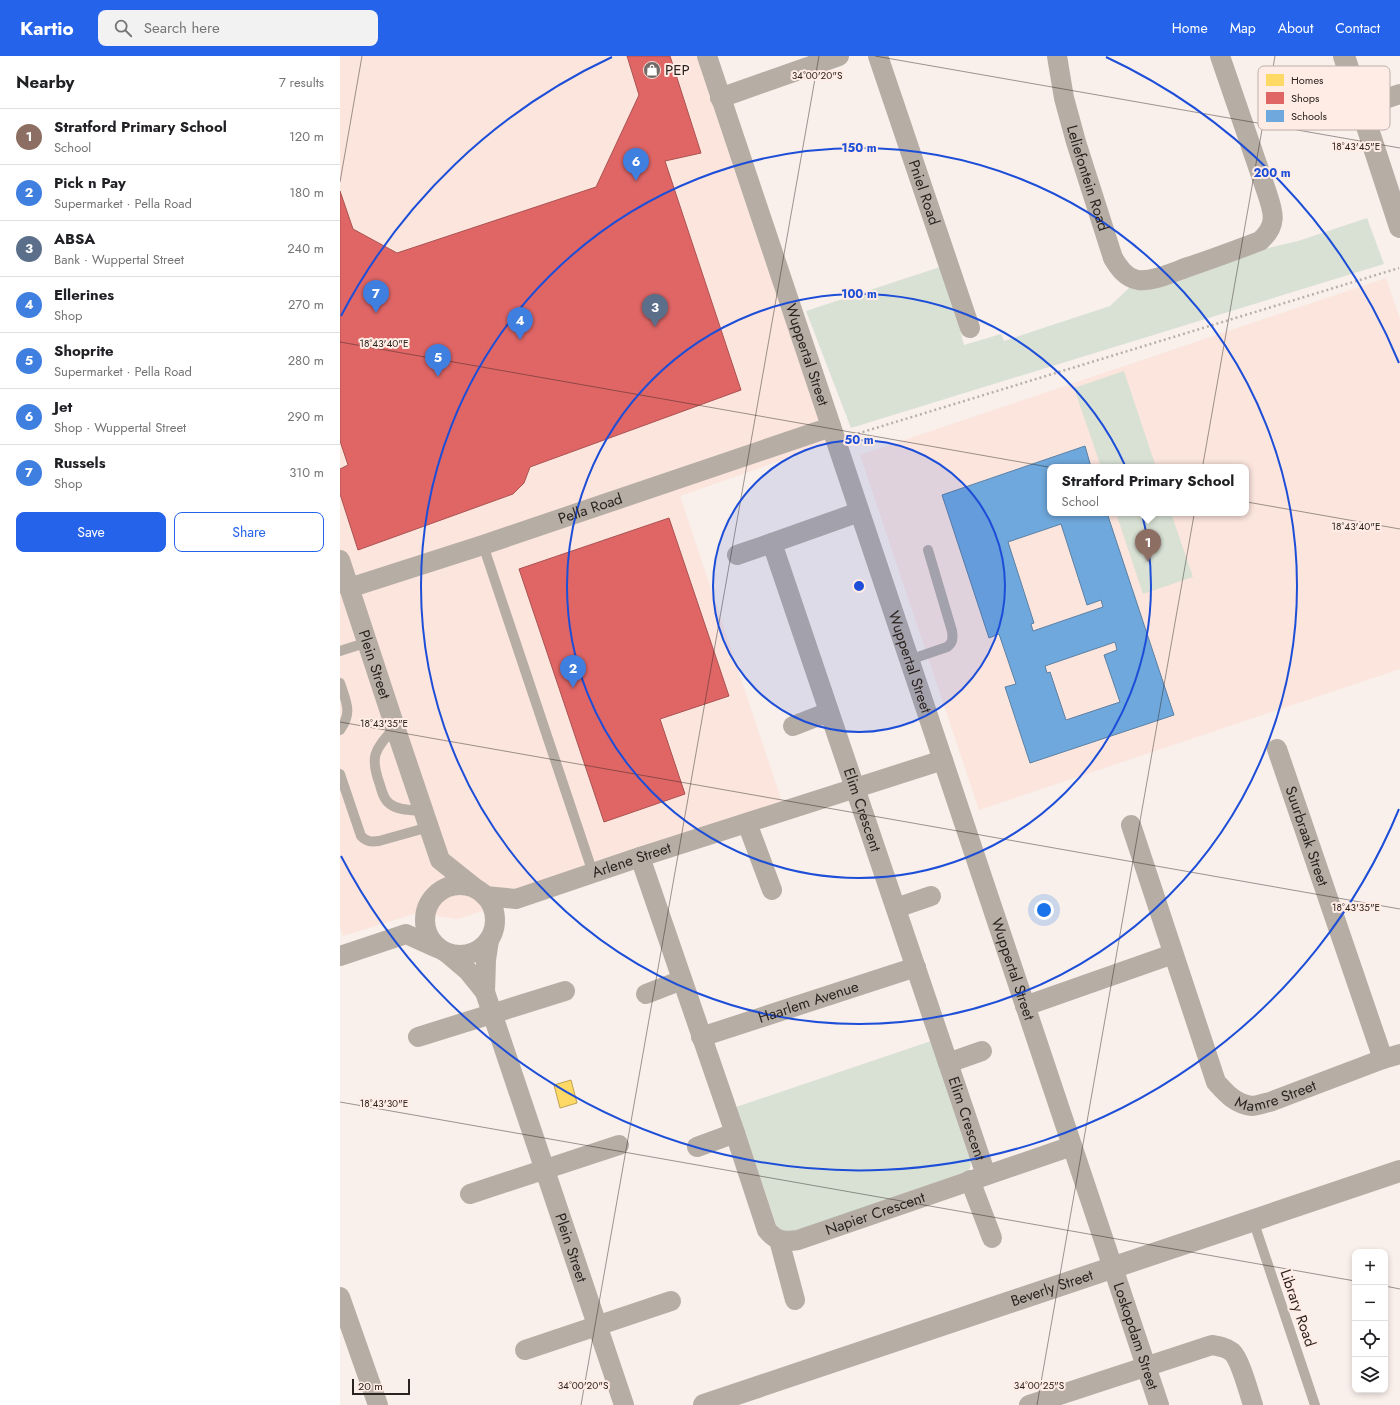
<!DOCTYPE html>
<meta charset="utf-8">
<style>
:root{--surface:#fff;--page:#f2f2f2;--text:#202124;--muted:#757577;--line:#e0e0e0;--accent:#2563eb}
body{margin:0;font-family:Jost,sans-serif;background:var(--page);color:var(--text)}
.controls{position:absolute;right:12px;bottom:12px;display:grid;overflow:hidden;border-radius:8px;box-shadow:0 2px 6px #0003}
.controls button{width:36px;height:36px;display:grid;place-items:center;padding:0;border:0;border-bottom:1px solid var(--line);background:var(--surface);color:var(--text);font:20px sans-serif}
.scale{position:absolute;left:12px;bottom:10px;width:58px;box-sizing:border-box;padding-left:4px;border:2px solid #2b2320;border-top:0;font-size:11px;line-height:14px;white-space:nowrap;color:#2b2320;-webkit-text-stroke:3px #ffece5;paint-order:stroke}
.you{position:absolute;left:704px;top:854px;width:14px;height:14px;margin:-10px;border:3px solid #fff;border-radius:50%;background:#1a73e8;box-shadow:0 0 0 6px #1a73e833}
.badge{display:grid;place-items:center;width:26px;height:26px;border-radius:50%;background:var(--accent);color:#fff;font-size:13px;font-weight:700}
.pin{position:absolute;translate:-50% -33px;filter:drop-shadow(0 1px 2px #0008)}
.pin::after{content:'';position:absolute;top:21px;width:14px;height:12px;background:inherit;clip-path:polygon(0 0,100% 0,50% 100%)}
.popup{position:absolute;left:707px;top:408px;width:202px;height:52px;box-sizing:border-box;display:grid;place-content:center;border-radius:8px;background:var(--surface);filter:drop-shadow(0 1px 3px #0005);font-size:13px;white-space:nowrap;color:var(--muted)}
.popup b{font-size:15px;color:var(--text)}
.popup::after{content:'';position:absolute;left:50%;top:100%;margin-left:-8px;border:8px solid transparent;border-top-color:var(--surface)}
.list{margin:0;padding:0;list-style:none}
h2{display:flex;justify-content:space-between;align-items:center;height:52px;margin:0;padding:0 16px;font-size:17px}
h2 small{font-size:13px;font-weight:400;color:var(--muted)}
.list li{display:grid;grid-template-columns:26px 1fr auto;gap:12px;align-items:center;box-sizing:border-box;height:56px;padding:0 16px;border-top:1px solid var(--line)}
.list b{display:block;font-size:15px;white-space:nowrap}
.list p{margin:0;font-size:13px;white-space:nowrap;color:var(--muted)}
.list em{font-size:13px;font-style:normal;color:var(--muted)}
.actions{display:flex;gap:8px;padding:12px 16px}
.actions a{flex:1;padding:9px 0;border:1px solid var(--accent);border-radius:8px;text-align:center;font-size:14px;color:var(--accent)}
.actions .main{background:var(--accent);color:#fff}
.icon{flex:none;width:22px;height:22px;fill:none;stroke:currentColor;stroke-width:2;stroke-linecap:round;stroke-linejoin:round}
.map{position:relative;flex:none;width:1060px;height:1349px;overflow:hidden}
header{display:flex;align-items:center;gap:24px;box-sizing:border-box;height:56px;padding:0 20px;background:var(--accent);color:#fff}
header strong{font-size:19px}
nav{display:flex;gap:22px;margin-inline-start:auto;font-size:14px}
.search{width:280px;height:36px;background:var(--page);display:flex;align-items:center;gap:10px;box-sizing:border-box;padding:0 14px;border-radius:8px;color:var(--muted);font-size:15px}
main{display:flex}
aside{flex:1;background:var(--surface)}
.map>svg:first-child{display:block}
.built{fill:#fbe5dd;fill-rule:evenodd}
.green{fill:#d9e1d5}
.homes{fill:#ffd966;stroke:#bfa251}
.shops{fill:#e06666;stroke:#aa5251}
.schools{fill:#6fa8dc;stroke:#5b80a4;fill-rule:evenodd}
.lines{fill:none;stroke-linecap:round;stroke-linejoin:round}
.path{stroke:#b8b0aa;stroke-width:2.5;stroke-dasharray:2 3;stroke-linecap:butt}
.service{stroke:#b6ada5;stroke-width:10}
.minor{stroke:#b6ada5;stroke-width:20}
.tertiary{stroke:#b6ada5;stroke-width:22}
.ticks{fill:none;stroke:#2b2320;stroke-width:1;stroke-opacity:0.45}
.ring{fill:none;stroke:#1d4ed8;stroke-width:2}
.labels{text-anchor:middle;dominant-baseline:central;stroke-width:4;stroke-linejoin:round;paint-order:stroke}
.poi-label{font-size:15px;fill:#2b2320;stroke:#ffece5;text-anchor:start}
.street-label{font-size:15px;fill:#2b2320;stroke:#ffece5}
.key{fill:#ffece5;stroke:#bfb0aa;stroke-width:1}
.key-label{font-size:11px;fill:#2b2320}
.ticks-label{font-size:10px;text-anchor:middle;fill:#2b2320;stroke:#ffece5;stroke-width:4;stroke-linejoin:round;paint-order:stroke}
.centre{fill:#1d4ed8;stroke:#ffece5;stroke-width:2}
.ring-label{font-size:12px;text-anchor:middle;font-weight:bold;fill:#1d4ed8;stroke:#ffece5;stroke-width:4;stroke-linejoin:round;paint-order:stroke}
</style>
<header>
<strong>Kartio</strong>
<div class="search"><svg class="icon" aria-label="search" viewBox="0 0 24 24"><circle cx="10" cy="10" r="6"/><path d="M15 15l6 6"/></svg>Search here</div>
<nav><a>Home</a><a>Map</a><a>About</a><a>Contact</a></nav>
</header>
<main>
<aside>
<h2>Nearby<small>7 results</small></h2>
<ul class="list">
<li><span class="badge" style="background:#8d6e63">1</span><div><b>Stratford Primary School</b><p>School</p></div><em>120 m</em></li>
<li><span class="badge" style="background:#3f7fe0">2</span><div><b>Pick n Pay</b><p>Supermarket · Pella Road</p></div><em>180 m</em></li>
<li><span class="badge" style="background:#5c6f8a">3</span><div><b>ABSA</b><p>Bank · Wuppertal Street</p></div><em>240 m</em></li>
<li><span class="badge" style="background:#3f7fe0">4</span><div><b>Ellerines</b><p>Shop</p></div><em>270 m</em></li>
<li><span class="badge" style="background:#3f7fe0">5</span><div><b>Shoprite</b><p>Supermarket · Pella Road</p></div><em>280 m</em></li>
<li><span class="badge" style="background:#3f7fe0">6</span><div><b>Jet</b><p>Shop · Wuppertal Street</p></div><em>290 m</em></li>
<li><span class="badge" style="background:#3f7fe0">7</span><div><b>Russels</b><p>Shop</p></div><em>310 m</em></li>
</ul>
<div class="actions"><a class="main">Save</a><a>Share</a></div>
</aside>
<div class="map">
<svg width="1060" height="1349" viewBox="0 0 1060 1349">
<rect width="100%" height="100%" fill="#f9efeb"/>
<path class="built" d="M0,0H366L496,385L340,440L445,755L118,863L77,857L3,880L0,871Z
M1046,222L1060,263V613L639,754L520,399ZM710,411H906V457H710Z"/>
<path class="green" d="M1027,162L1044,208L511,372L466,255L603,210L624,289L661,278L664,285L770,250L791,230L806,231L928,192L958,185Z
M784,315L816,411H761L734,332Z
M776,457H831L853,521L803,538Z
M591,985L631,1104L630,1112L627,1116L450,1177L444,1176L437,1171L396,1051Z"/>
<path class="homes" d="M231,1024L237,1047L220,1052L214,1029Z"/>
<path class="shops" d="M287,0H330L361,97L325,105L401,334L190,411L184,427L173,438L18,494L0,438V413L8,409L0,385V135L13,173L57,197L256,131L299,39Z
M329,462L389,640L320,663L345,738L264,766L179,513Z"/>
<path class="schools" d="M745,390L751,411H710V457H767L834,659L690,707L665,631L676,628L659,578L649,582L602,439ZM721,468L747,549L761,544L763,551L693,575L691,568L694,567L668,486ZM775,586L777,594L764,599L780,646L726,664L710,616L707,617L705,610Z"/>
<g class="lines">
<path class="path" d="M513,379L1059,212"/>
<path class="service" d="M143,489L253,817
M0,595L28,586
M569,604L607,591C613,587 613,582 612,575L588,494
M0,627C6,646 13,656 0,674
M55,671C35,694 29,699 40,729C42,736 44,744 50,748C59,755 73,754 83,755
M0,718L21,780C27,786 31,786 39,785L89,771
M913,1164L975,1349"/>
<g class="minor">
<path id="s1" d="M367,0L819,1349"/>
<path id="s2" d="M538,0L630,272"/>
<path id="s3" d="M717,0L724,42L736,86L773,202C779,212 786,222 798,224C813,226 834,216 848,211C872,203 896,194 920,185C939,168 933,155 926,134L880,0"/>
<path d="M380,42L499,0"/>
<path d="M1021,51L1060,38"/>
<path id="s4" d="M519,456L432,487L646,1119"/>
<path d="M397,499L432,487"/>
<path id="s5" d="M0,504L55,671L100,804L135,832"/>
<path id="s6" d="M9,532L143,489L491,371"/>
<path d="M453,670L489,656"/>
<path id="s7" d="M937,693L1043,1003"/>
<path d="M407,767L432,834"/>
<path id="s8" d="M791,769L876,1026C886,1037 895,1048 912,1050C917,1050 924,1047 930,1046L1043,1003L1060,998"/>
<path id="s9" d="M300,801L395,1077L427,1174C436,1185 444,1186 458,1184L732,1090"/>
<circle cx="120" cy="864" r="35"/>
<path id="s10" d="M145,840L176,843L300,801L603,704"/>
<path d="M556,852L591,840"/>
<path id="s11" d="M149,884L146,904L145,936L284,1349"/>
<path d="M108,898L128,915L145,936"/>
<path d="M0,900L66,878L97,892"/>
<path d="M306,938L342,924"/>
<path d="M685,950L833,898"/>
<path d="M78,981L225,935"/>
<path id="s12" d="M361,981L576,911"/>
<path d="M608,1007L642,995"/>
<path d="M357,1091L395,1077"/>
<path d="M630,1124L652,1182"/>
<path d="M130,1138L279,1089"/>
<path d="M439,1184L455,1244"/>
<path d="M0,1241L38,1349"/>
<path d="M185,1294L331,1245"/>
<path d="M689,1349L872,1289C879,1290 886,1291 892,1296C900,1303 909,1337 913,1349"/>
</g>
<g class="tertiary">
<path d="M1004,0L1060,171"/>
<path id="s13" d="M364,1349L1060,1115"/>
</g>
</g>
<path class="ticks" d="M535,0L1060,92M0,126L22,0M0,286L1060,473M0,666L1060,853M0,1046L1015,1225M1045,1230L1060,1233M241,1349L479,0M697,1349L935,0"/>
<circle cx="519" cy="530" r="146" fill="#1d4ed8" fill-opacity=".12"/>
<g class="ring">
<circle cx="519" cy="530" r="146"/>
<circle cx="519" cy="530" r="292"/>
<circle cx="519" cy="530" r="438"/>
<path d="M1059 753A584 584 0 0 1 1 800M1 260A584 584 0 0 1 272 1M766 1A584 584 0 0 1 1059 307"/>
</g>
<defs>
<g id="shop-disc" transform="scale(0.9)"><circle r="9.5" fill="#736a67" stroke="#ffece5"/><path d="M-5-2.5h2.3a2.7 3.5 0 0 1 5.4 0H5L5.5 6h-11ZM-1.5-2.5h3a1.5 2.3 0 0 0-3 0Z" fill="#fff"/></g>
</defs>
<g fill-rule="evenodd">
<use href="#shop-disc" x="312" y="14"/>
</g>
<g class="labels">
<g class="poi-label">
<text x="325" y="14">PEP</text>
</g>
<g class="street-label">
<text stroke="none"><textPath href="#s3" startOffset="126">Leliefontein Road</textPath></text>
<text stroke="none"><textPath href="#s2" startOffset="144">Pniel Road</textPath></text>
<text stroke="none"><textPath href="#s1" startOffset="315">Wuppertal Street</textPath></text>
<text stroke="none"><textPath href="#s6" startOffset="254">Pella Road</textPath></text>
<text stroke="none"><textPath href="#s1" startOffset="639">Wuppertal Street</textPath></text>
<text stroke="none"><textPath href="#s5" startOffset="110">Plein Street</textPath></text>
<text stroke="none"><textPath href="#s4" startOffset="374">Elim Crescent</textPath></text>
<text stroke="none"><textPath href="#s7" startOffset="92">Suurbraak Street</textPath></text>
<text stroke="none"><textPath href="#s10" startOffset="153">Arlene Street</textPath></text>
<text stroke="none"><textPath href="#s1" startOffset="963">Wuppertal Street</textPath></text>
<text stroke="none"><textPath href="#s12" startOffset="113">Haarlem Avenue</textPath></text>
<text stroke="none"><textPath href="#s8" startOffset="340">Mamre Street</textPath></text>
<text stroke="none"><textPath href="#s4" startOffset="700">Elim Crescent</textPath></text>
<text stroke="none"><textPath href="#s9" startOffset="510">Napier Crescent</textPath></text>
<text stroke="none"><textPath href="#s11" startOffset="322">Plein Street</textPath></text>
<text stroke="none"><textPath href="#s13" startOffset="367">Beverly Street</textPath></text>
<text transform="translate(958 1252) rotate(71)">Library Road</text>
<text stroke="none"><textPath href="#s1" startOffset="1350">Loskopdam Street</textPath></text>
</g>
</g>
<rect x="918" y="10" width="132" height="64" rx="6" class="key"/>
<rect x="926" y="18" width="18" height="12" fill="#ffd966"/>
<rect x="926" y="36" width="18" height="12" fill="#e06666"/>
<rect x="926" y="54" width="18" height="12" fill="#6fa8dc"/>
<g class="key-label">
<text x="951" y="28">Homes</text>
<text x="951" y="46">Shops</text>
<text x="951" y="64">Schools</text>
</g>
<g class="ticks-label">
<text x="477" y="23">34°00'20"S</text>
<text x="1016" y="94">18°43'45"E</text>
<text x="44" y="291">18°43'40"E</text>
<text x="1016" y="474">18°43'40"E</text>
<text x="44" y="671">18°43'35"E</text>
<text x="1016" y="855">18°43'35"E</text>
<text x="44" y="1051">18°43'30"E</text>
<text x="243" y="1333">34°00'20"S</text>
<text x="699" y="1333">34°00'25"S</text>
</g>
<circle cx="519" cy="530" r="6" class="centre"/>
<g class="ring-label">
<text x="519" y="96">150 m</text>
<text x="932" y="121">200 m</text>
<text x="519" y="242">100 m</text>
<text x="519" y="388">50 m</text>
</g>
</svg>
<div class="controls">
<button>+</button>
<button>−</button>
<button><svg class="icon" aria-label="locate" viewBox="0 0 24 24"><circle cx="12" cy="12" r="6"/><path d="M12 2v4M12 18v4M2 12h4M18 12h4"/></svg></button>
<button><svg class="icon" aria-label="layers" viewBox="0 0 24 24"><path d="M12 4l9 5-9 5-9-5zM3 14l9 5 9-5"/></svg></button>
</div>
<div class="scale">20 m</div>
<div class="you"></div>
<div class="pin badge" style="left:808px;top:506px;background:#8d6e63">1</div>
<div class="popup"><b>Stratford Primary School</b>School</div>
<div class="pin badge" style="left:233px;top:632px;background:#3f7fe0">2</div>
<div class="pin badge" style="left:315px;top:271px;background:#5c6f8a">3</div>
<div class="pin badge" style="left:180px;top:284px;background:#3f7fe0">4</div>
<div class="pin badge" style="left:98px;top:321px;background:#3f7fe0">5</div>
<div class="pin badge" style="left:296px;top:125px;background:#3f7fe0">6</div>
<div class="pin badge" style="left:36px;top:257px;background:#3f7fe0">7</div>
</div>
</main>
